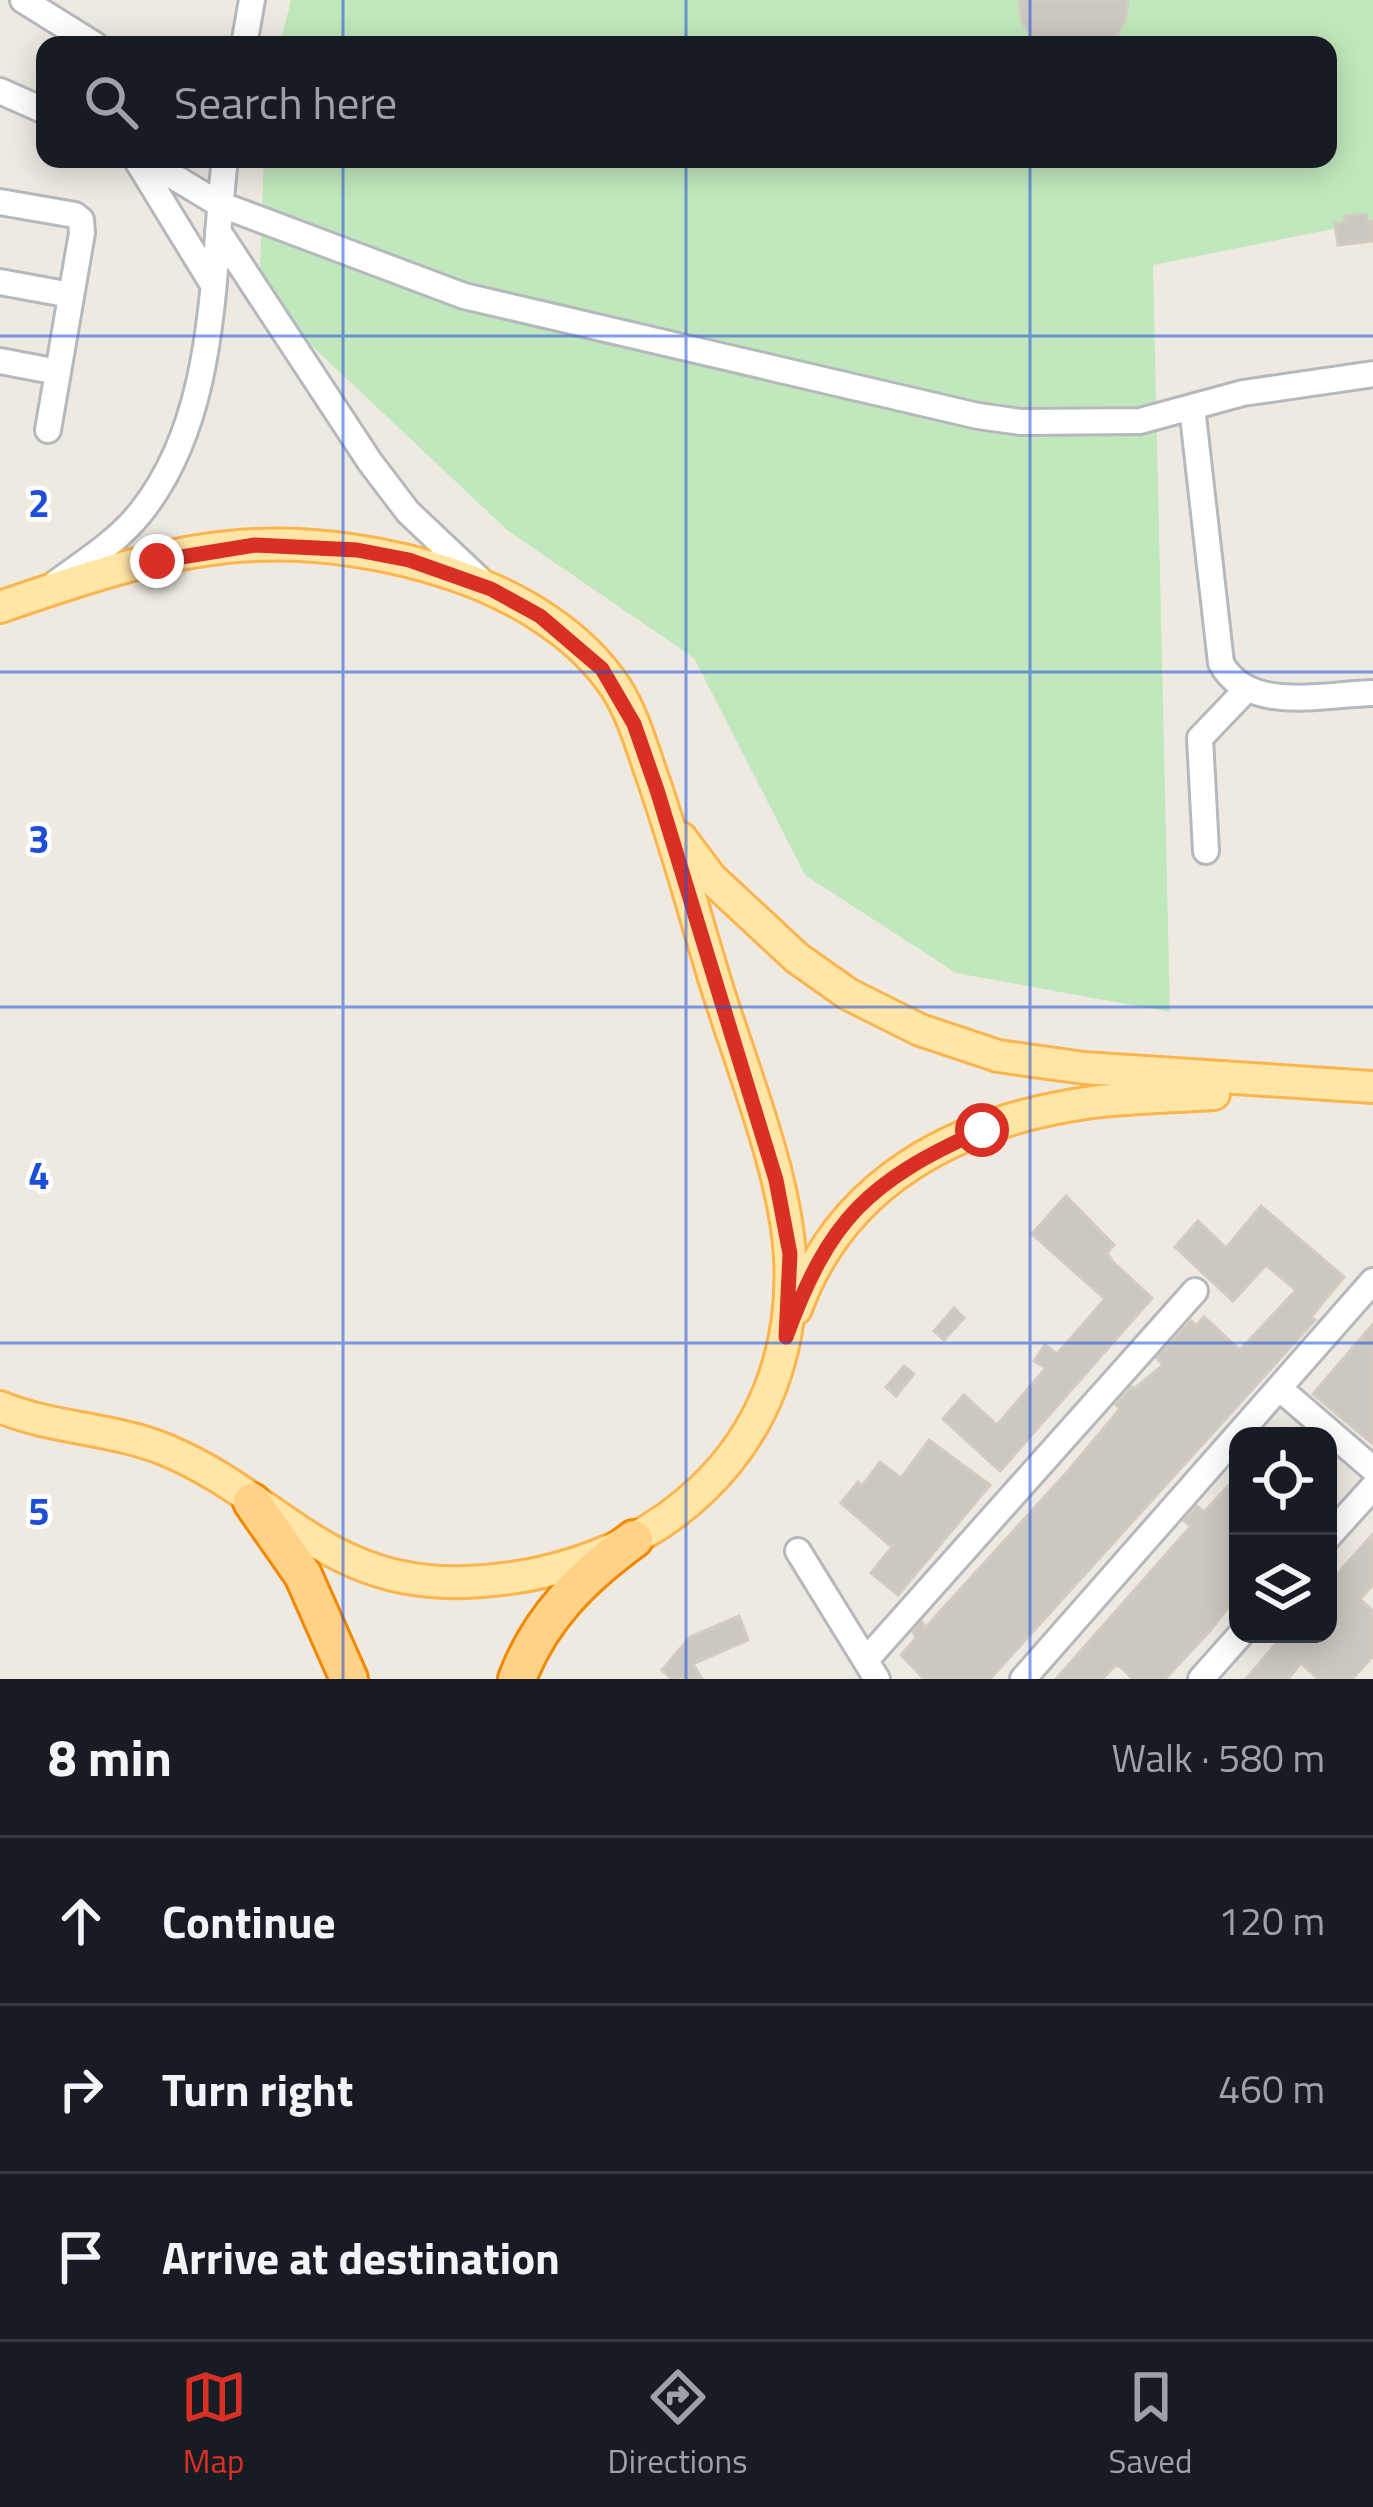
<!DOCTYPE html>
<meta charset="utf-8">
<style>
:root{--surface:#171b24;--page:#242831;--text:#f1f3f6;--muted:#9ea1a6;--line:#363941;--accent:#d93025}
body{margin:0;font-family:"Titillium Web",sans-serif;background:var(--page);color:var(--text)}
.controls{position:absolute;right:36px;bottom:36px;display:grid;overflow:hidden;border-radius:24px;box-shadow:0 6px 30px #0003}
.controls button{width:108px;height:108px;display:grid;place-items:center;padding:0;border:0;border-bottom:3px solid var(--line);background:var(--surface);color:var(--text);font:60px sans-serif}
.stop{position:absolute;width:36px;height:36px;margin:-27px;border:9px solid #d93025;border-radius:50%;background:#fff}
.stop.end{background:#d93025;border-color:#fff;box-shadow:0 3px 12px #0008}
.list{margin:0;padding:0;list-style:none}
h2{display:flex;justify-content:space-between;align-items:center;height:156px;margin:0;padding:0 48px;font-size:51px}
h2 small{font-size:39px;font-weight:400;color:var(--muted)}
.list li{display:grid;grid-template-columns:78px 1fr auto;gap:36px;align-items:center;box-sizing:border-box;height:168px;padding:0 48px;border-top:3px solid var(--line)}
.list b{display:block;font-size:45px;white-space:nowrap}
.list em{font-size:39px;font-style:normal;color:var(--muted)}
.icon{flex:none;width:66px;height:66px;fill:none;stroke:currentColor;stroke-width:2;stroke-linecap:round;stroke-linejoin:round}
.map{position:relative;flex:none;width:1373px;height:1679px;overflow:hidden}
.search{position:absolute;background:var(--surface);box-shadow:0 6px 30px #0003;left:36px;right:36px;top:36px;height:132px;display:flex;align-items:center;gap:30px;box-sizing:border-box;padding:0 42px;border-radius:24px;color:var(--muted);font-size:45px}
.sheet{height:660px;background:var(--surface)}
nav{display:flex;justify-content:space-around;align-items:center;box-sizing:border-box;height:168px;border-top:3px solid var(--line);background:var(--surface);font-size:33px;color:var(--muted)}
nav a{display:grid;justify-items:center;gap:6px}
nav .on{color:var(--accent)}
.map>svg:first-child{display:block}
.green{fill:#c1e8bc}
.building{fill:#cbc7c1;stroke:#d3cbc0;stroke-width:3}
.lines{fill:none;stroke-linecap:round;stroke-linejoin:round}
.minor-casing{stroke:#b5b9bd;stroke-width:30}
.major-casing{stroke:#fab54f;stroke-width:36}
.highway-casing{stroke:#f08800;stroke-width:42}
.minor{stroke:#fff;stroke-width:24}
.major{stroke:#ffe6a6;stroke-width:30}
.highway{stroke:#ffd288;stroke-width:36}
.route{stroke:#d93025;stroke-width:15}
.grid{fill:none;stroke:#1d4ed8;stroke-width:3;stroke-opacity:0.55}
.grid-label{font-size:39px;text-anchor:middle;font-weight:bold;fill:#1d4ed8;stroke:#fff;stroke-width:9;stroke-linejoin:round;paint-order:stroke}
</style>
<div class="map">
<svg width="1373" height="1679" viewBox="0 0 1373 1679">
<rect width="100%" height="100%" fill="#eeeae2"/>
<path class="green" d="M291,0H1373V221L1153,265L1170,1012L956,973L805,875L694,658L507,530L259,296L264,159H1328V45H280Z"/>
<path class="building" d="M1019,0H1128L1125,21L1110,45H1038L1022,22Z
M1366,214L1367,221H1373V241L1338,245L1335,223L1345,222L1344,216Z
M1066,1196L1114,1245L1107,1253L1114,1263L1152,1298L1000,1471L943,1419L964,1395L997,1425L1046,1368L1034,1361L1045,1345L1057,1354L1105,1299L1032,1234Z
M1261,1206L1344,1277L1311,1317L1315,1320L990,1679H924L901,1655L916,1638L913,1632L922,1622L925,1628L1068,1471L1120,1409L1116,1405L1132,1387L1134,1389L1163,1365L1157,1358L1191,1321L1196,1326L1204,1317L1240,1350L1296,1290L1266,1265L1233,1301L1175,1247L1198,1221L1226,1248Z
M954,1308L964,1318L944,1340L934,1331Z
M1373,1324V1444L1313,1394Z
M904,1366L914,1374L896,1396L886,1387Z
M929,1440L990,1485L898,1595L871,1573L892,1547L841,1503L858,1482L862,1486L880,1462L901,1478Z
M1238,1475V1595L1209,1632L1165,1679H1133L1117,1664L1102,1679H1056L1191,1526L1184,1521L1197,1506L1204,1512Z
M1373,1534V1585L1360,1599L1373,1611V1656L1352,1679H1318L1301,1663L1288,1679H1246L1284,1634H1328V1584Z
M739,1616L748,1640L693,1664L702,1679H672L662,1670L690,1637Z"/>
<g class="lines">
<g class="minor-casing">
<path id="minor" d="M23,0L95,45
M244,45L252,0
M0,91L45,111
M136,159L212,283
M144,159L219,204L464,296L978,416L1020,422L1140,421L1243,393L1373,374
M0,202L75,215L81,220L82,233L48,430
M218,231L370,462L408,512L480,580
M0,282L71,295
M0,361L58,372
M1192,407L1221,663C1248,714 1324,694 1373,693
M56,583C86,561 118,541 141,512C218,415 211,276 225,159
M1206,851L1200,738L1245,691
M1279,1388L1373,1469
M1328,1537L1373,1487
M798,1551L877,1679
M866,1660L1195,1291
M1023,1679L1373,1281
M1201,1679L1241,1634"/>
</g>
<g class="major-casing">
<path id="major" d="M0,607C81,579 171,548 256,545C376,540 546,582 616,688C632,713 641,744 651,773C675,841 694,912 715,981C740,1063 786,1174 790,1258C800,1452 651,1576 465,1582C326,1587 277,1496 166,1450C113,1428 53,1429 0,1407
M681,838L711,878L797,958L848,994L920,1030L998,1056L1084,1068L1373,1087
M796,1309C842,1181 957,1122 1086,1103C1128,1097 1172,1097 1214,1094"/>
</g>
<g class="highway-casing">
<path id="highway" d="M252,1502L303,1575L349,1679
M517,1679C540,1618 582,1577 634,1539"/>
</g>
<use href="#minor" class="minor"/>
<use href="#major" class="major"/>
<use href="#highway" class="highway"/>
</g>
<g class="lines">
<path class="route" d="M157,561L255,545L357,550L409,560L491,589L540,616L602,669L634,724L657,790L776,1180L790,1254L786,1337C829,1219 868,1181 982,1130"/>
</g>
<path class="grid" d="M343,0V45M686,0V45M1030,0V45M343,159V1679M686,159V1679M1030,159V1679M0,336H1373M0,672H1373M0,1007H1373M0,1343H1373"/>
<g class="grid-label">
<text x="39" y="517">2</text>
<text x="39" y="853">3</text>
<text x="39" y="1189">4</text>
<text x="39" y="1525">5</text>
</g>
</svg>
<div class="controls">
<button><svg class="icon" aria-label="locate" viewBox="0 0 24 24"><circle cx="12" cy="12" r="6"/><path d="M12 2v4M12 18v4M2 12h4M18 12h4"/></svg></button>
<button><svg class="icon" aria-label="layers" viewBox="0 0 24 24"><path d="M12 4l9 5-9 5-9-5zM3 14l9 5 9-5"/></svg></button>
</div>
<div class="stop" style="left:982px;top:1130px"></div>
<div class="stop end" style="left:157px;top:561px"></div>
<div class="search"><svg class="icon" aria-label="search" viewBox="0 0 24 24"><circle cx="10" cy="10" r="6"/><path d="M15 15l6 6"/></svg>Search here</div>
</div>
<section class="sheet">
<h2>8 min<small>Walk · 580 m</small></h2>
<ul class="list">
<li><svg class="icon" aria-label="ahead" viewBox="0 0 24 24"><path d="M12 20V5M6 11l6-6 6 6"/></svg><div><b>Continue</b></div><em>120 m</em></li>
<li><svg class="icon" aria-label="right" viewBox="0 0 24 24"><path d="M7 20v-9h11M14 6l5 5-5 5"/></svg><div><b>Turn right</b></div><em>460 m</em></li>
<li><svg class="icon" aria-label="arrive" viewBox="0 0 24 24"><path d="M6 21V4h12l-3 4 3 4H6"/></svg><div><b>Arrive at destination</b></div></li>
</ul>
</section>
<nav>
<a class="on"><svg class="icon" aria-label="map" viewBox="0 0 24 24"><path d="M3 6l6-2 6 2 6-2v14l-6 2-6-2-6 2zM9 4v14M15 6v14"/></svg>Map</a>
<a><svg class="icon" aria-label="directions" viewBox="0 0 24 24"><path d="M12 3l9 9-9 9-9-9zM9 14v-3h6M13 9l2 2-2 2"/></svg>Directions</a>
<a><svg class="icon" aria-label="saved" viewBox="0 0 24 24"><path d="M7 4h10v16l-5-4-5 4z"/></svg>Saved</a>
</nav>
